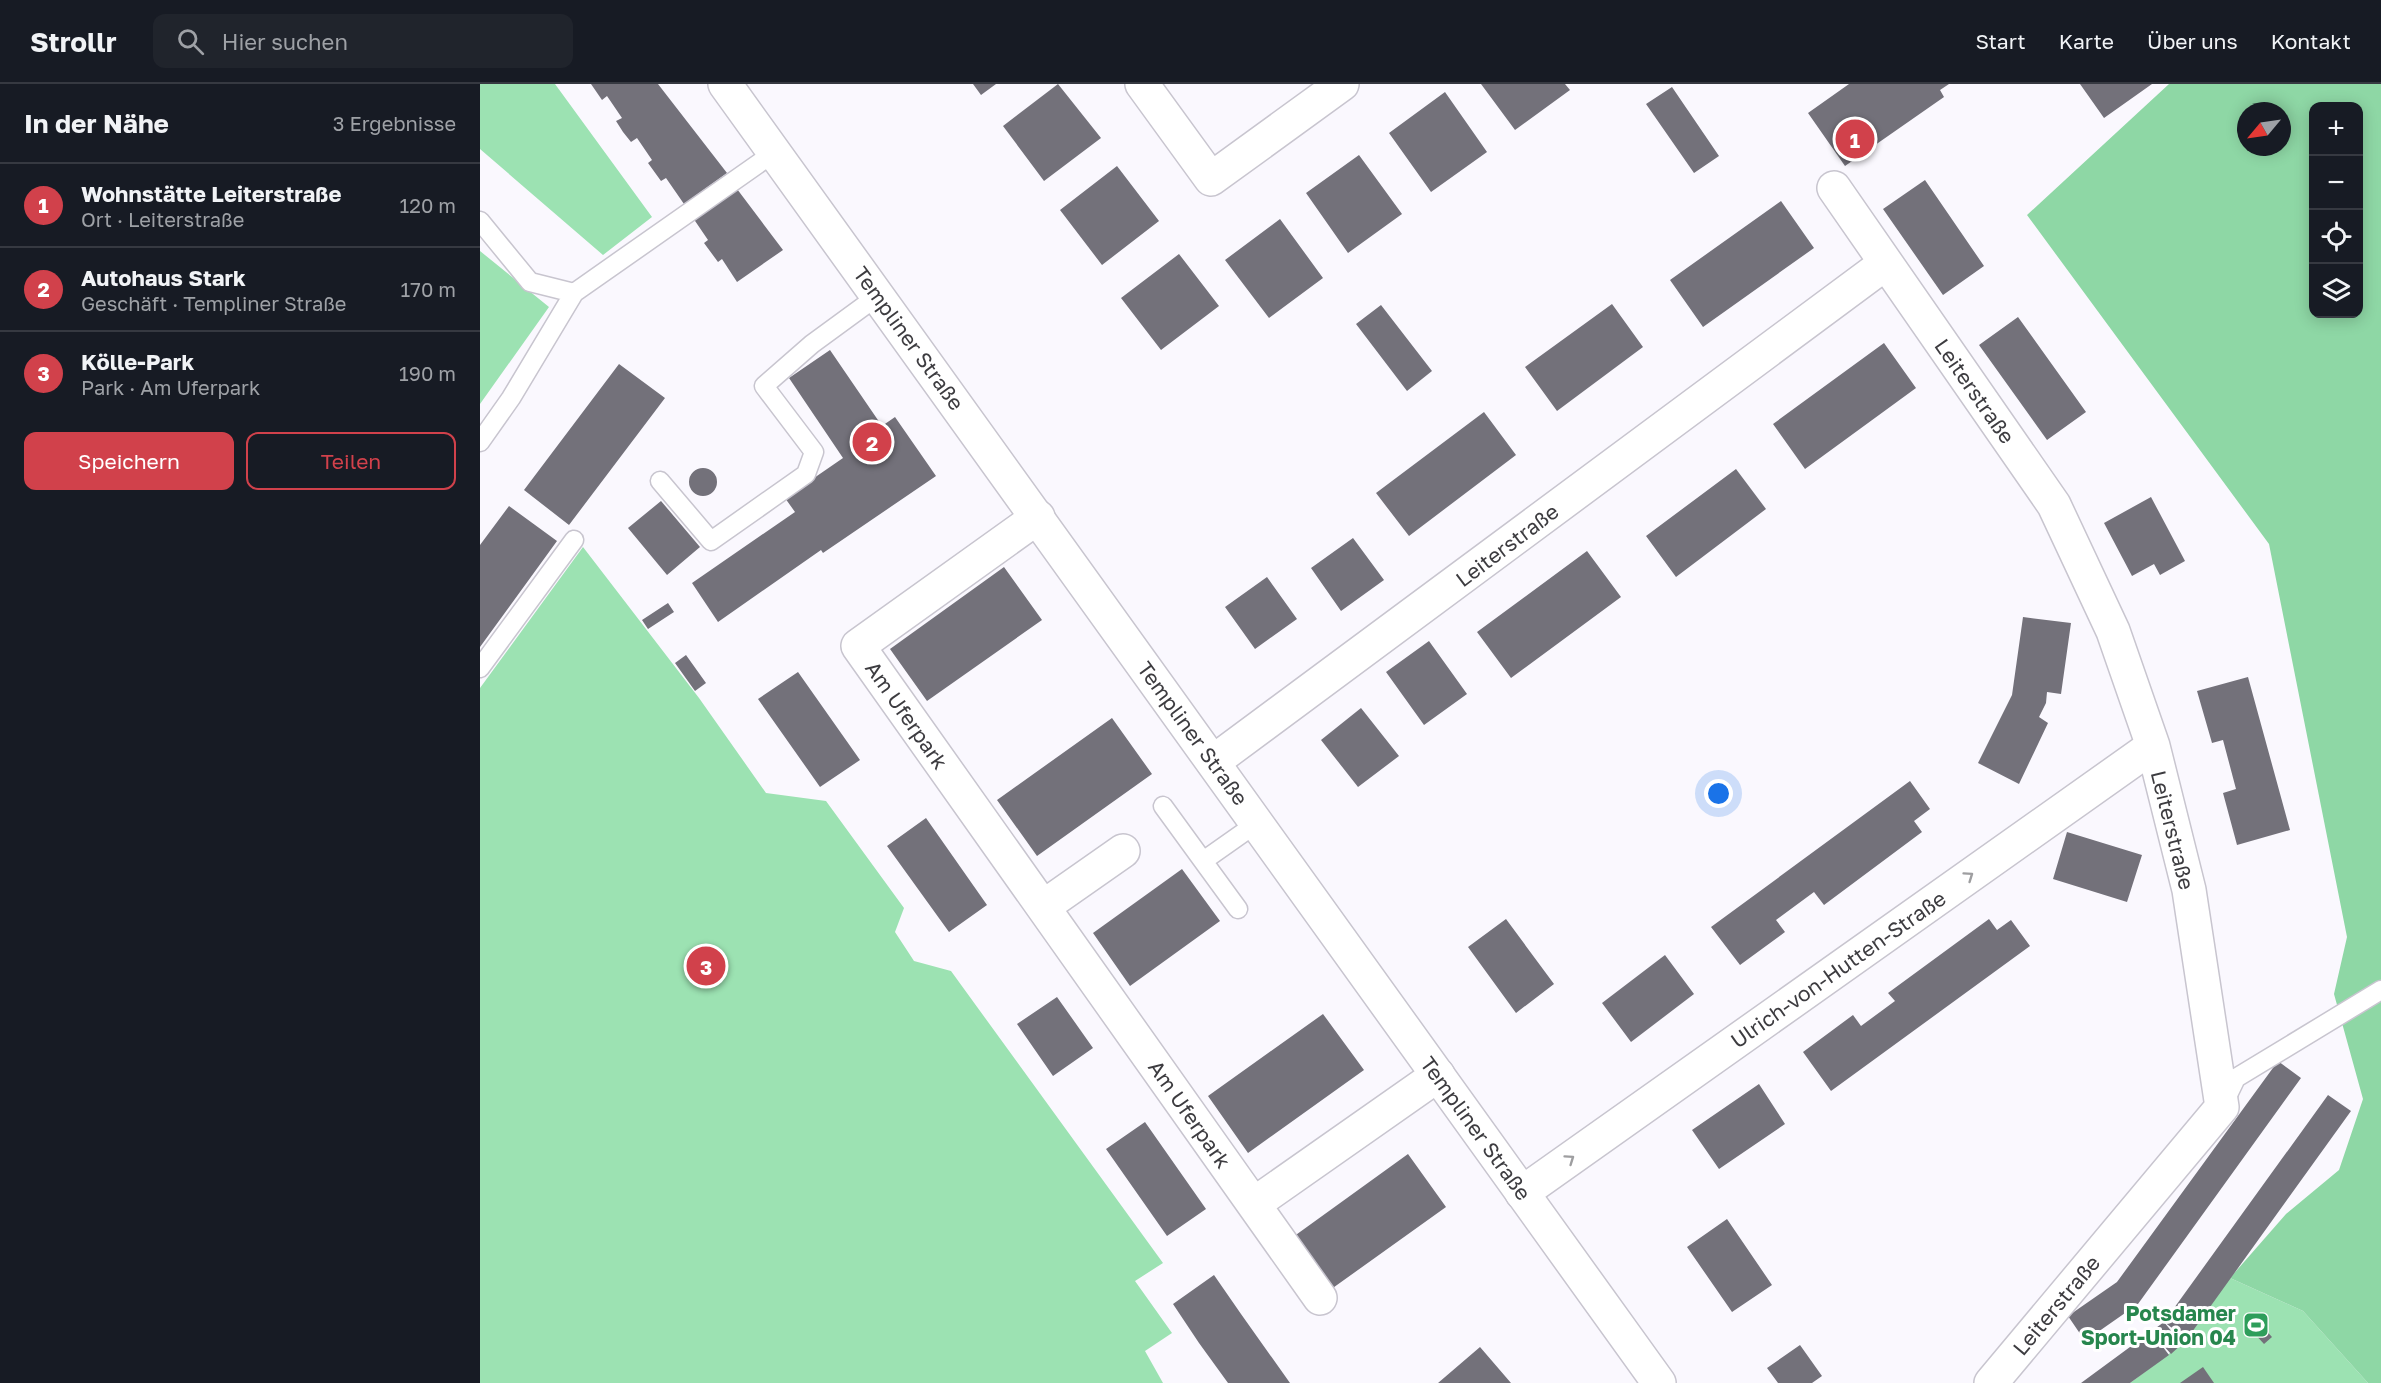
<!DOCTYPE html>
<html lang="de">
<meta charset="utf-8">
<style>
:root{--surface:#171b24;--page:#20242c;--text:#f1f3f6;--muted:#9ea1a6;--line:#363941;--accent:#d1414b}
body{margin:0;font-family:"Golos Text",sans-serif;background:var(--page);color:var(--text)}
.controls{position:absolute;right:18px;top:18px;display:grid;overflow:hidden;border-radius:12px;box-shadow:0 3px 15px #0003}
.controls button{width:54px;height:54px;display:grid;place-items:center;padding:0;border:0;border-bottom:2px solid var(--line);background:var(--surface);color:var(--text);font:30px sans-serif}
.compass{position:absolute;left:1757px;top:18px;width:54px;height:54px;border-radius:50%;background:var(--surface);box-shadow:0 3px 15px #0003;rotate:241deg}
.you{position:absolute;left:1239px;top:710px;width:21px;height:21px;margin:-15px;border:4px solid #fff;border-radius:50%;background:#1a73e8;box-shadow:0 0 0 9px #1a73e833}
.badge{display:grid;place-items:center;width:39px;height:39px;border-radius:50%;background:var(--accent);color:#fff;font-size:20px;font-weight:700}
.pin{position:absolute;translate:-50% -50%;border:3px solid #fff;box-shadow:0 2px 6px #0006}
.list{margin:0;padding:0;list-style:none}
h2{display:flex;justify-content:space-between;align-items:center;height:78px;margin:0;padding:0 24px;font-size:26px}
h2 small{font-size:20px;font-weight:400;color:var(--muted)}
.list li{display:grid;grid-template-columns:39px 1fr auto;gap:18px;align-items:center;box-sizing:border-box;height:84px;padding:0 24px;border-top:2px solid var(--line)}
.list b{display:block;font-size:22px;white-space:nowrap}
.list p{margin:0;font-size:20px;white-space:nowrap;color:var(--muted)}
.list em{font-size:20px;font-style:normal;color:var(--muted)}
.actions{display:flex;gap:12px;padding:18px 24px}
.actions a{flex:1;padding:14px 0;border:2px solid var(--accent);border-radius:12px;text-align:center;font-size:21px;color:var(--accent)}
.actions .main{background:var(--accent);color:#fff}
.icon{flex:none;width:33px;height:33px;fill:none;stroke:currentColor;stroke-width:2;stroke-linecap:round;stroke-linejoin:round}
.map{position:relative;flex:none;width:1901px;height:1299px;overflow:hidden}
header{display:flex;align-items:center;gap:36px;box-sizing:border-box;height:84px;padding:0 30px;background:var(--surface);border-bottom:2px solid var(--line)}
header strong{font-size:28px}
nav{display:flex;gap:33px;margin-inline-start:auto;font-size:21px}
.search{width:420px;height:54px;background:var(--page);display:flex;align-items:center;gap:15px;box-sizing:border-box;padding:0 21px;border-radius:12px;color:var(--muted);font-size:22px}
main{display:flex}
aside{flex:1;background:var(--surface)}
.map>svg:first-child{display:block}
.green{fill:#9ce2b2}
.forest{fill:#8ed7a5;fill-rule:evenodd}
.building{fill:#73717a}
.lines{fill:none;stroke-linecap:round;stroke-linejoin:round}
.service-casing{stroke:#c8c5cf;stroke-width:21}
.minor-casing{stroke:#c8c5cf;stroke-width:36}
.tertiary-casing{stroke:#c8c5cf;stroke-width:36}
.service{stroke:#fff;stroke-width:18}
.minor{stroke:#fff;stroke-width:33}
.tertiary{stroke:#fff;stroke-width:33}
.oneway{stroke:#9e9ea0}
.labels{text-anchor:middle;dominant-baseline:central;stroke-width:6;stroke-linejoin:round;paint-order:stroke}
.street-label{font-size:21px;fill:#3d3c40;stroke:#fff}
.leisure-label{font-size:21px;font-weight:bold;fill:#27864d;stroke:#fff;text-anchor:end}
</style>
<header>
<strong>Strollr</strong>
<div class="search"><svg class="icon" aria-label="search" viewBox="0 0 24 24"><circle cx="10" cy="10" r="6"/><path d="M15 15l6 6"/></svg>Hier suchen</div>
<nav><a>Start</a><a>Karte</a><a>Über uns</a><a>Kontakt</a></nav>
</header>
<main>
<aside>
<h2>In der Nähe<small>3 Ergebnisse</small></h2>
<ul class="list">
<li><span class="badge">1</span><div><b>Wohnstätte Leiterstraße</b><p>Ort · Leiterstraße</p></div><em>120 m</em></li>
<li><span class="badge">2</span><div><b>Autohaus Stark</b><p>Geschäft · Templiner Straße</p></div><em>170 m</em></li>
<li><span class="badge">3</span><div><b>Kölle-Park</b><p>Park · Am Uferpark</p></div><em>190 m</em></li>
</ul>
<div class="actions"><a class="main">Speichern</a><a>Teilen</a></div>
</aside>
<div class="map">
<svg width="1901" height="1299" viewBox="0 0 1901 1299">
<rect width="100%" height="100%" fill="#faf8fe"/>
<path class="green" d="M0,0H75L172,133L123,171L0,65Z
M0,167L69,223L0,320Z
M103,463L219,614L286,709L346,717L424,824L415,848L434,877L471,887L683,1179L655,1197L692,1249L665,1267L683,1299H0V604Z
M1750,1194L1823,1227L1888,1299H1650L1702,1260Z"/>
<path class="forest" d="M1689,0H1901V1299H1888L1823,1227L1750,1194L1806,1130L1859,1086L1883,1015L1854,910L1867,853L1789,460L1547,131ZM1834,22H1878V230H1834ZM1766,27H1802V63H1766Z"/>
<path class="building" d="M111,0H178L247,89L204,120L186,94L181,97L168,79L172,76L157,54L151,58L143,48L136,37L142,34L127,12L122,16Z
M493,0H516L501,11Z
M578,0L621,54L564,97L523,42Z
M1001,0H1085L1090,6L1035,46Z
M1369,0H1469L1460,6L1464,13L1365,82L1328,29Z
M1600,0H1672L1624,34Z
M1192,3L1239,72L1214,89L1166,20Z
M965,8L1007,68L951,108L909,49Z
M879,71L922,130L868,169L826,109Z
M637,82L679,137L622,181L580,126Z
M1445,96L1504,182L1463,211L1403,125Z
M254,101L303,166L257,198L242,175L238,178L224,159L228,156L211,131Z
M1301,117L1334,164L1223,243L1190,196Z
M800,135L843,194L789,234L745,176Z
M699,170L739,222L681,266L641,214Z
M1132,220L1163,263L1077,327L1045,283Z
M901,221L952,287L927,307L876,240Z
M1538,233L1606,328L1567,356L1499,261Z
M1404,259L1436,304L1325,385L1293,340Z
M350,266L402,342L415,333L456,392L343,469L341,466L238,538L212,499L315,428L305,414L363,374L309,294Z
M139,280L185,314L89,441L44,406Z
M1004,328L1036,371L929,452L896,409Z
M209 398a14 14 0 1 1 28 0a14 14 0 1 1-28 0Z
M1256,385L1286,425L1196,493L1166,452Z
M1671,413L1705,477L1680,491L1674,480L1652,492L1624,439Z
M181,417L220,463L187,491L148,444Z
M29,422L77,457L0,563V461Z
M873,454L904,496L861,527L831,484Z
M1107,467L1141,513L1031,594L997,548Z
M524,483L562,536L447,617L410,565Z
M787,493L817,535L775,565L745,523Z
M188,519L194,528L168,545L162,536Z
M1543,533L1591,539L1581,610L1567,608L1566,619L1559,633L1568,639L1539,700L1498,679L1532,611Z
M949,557L987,610L944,641L906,588Z
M206,571L226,599L215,607L195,579Z
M318,588L380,676L340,703L278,615Z
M1768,593L1810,746L1757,761L1743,709L1756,705L1743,656L1732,659L1717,607Z
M881,624L919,672L878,703L841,656Z
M632,634L672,690L557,772L517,716Z
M1430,697L1450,725L1434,737L1442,748L1344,821L1334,808L1296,836L1305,848L1260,881L1231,843Z
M446,734L507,821L469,848L407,762Z
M1587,748L1662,771L1647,818L1573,795Z
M702,785L740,837L650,902L613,849Z
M1026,835L1074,900L1036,929L988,863Z
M1509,835L1517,846L1531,836L1550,862L1351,1007L1323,968L1373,931L1381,942L1415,917L1408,909Z
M1185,871L1214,910L1151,958L1122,919Z
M577,913L613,964L573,992L537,940Z
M843,930L884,986L768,1069L728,1012Z
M1798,977L1821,994L1658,1220L1605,1257L1588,1232L1637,1198Z
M1279,1000L1305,1040L1239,1085L1212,1046Z
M1848,1011L1871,1027L1707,1255L1684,1238Z
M665,1038L726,1125L687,1152L626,1065Z
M928,1070L966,1123L850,1206L813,1153Z
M1247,1135L1292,1201L1252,1228L1207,1163Z
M734,1191L761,1230L810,1299H748L719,1259L693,1220Z
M1684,1238L1702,1260L1691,1270L1674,1251L1689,1271L1650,1299H1601Z
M1781,1241L1792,1253L1784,1260L1773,1248Z
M1320,1261L1342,1292L1332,1299H1298L1287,1284Z
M1000,1263L1031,1299H958Z
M1723,1283L1734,1299H1700Z"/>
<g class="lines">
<g class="service-casing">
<path id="service" d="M0,137L50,198L94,209
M0,358L31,314L94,209L295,68
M180,397L231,457L326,390L334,368L284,302L332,260L399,211
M0,584L94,456
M683,722L723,777
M758,825L723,777L777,739
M1744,1019L1756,994L1901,906"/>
</g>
<g class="minor-casing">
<path id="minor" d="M662,0L731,95L862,0
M1354,104L1574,421L1633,547L1673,662L1709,806L1742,1023L1511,1299
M558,433L378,562L840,1214
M733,678L1406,179
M563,823L643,767
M1042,1109L1673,662
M774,1120L958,991"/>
</g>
<g class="tertiary-casing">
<path id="tertiary" d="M245,0L1179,1299"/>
</g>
<use href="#service" class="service"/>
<use href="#minor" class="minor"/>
<use href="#tertiary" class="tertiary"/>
</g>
<defs><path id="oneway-chevron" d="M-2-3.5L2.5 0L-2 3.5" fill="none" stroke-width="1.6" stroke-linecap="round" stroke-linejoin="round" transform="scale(1.5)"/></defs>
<g class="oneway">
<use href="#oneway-chevron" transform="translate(1489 792) rotate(-35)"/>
<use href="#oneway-chevron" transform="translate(1090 1075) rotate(-35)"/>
</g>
<defs>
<g id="stadium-square" transform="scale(1.35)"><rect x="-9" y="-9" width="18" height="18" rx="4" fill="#2e9e5b" stroke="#fff"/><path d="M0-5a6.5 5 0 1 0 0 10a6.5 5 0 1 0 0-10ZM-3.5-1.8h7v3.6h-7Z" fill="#fff"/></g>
</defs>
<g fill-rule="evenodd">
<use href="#stadium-square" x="1776" y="1241"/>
</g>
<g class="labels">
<g class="street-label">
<text transform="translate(429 254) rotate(54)">Templiner Straße</text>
<text transform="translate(1495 307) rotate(55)">Leiterstraße</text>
<text transform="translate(1027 461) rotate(-37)">Leiterstraße</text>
<text transform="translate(427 631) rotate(55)">Am Uferpark</text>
<text transform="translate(713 649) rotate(54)">Templiner Straße</text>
<text transform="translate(1693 746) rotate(76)">Leiterstraße</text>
<text transform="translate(1358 885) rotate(-35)">Ulrich-von-Hutten-Straße</text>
<text transform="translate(710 1030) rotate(55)">Am Uferpark</text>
<text transform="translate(996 1044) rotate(54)">Templiner Straße</text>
<text transform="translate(1576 1221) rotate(-50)">Leiterstraße</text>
</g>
<g class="leisure-label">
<text x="1756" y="1229">Potsdamer<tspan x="1756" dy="24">Sport-Union 04</tspan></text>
</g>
</g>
</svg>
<div class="controls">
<button>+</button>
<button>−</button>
<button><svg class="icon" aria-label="locate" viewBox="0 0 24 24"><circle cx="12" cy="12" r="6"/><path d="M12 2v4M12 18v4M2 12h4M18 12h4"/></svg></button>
<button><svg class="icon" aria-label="layers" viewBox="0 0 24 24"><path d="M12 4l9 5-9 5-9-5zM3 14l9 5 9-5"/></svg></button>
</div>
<svg class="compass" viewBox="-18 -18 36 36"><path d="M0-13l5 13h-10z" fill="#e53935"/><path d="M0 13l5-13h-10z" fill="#9ea1a6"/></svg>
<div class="you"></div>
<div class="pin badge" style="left:1375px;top:55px">1</div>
<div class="pin badge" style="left:392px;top:358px">2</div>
<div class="pin badge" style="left:226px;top:882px">3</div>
</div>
</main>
